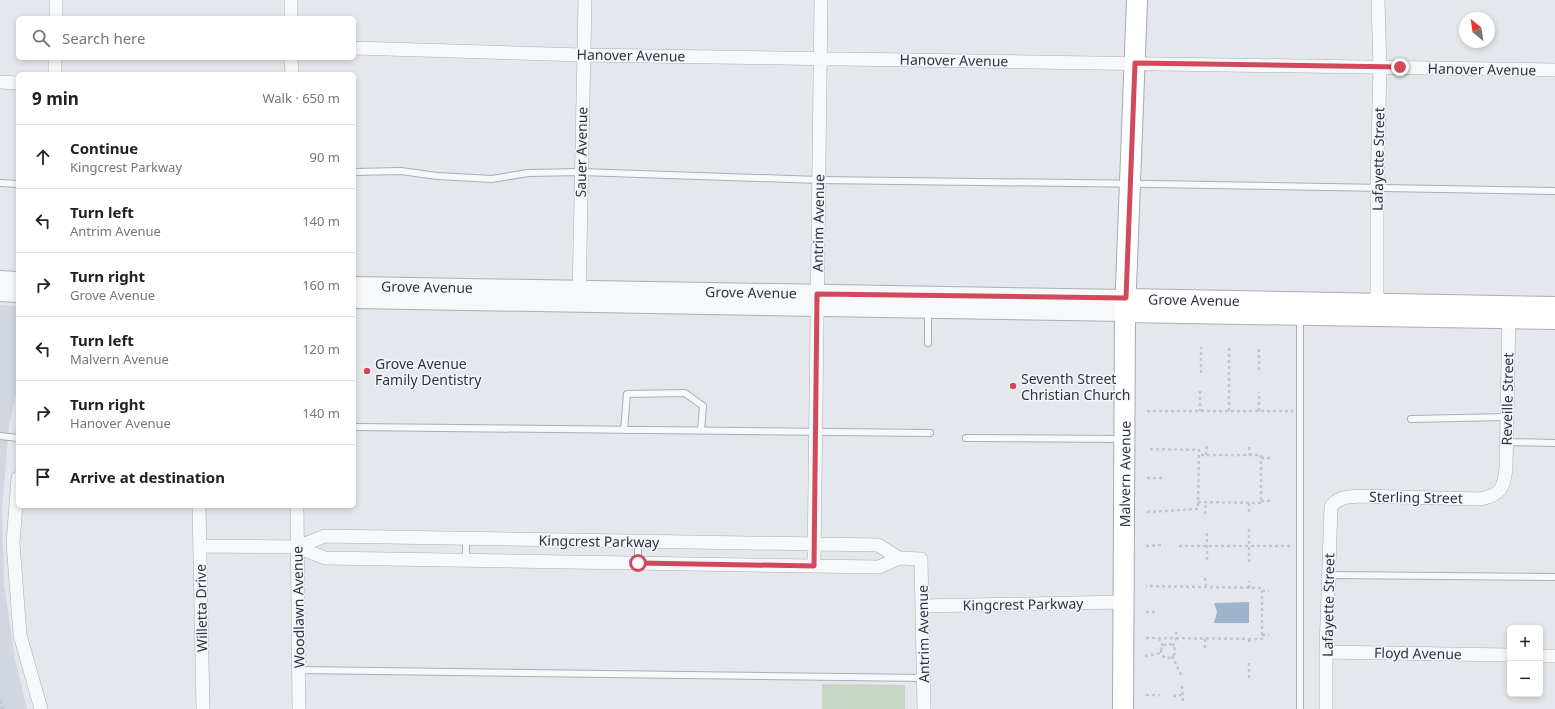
<!DOCTYPE html>
<meta charset="utf-8">
<style>
:root{--surface:#fff;--page:#f2f2f2;--text:#222;--muted:#767676;--line:#e0e0e0}
body{margin:0;font-family:"Noto Sans",sans-serif;background:var(--page);color:var(--text)}
.controls{position:absolute;right:12px;bottom:12px;display:grid;overflow:hidden;border-radius:6px;box-shadow:0 2px 6px #0003}
.controls button{width:36px;height:36px;display:grid;place-items:center;padding:0;border:0;border-bottom:1px solid var(--line);background:var(--surface);color:var(--text);font:20px sans-serif}
.compass{position:absolute;left:1459px;top:12px;width:36px;height:36px;border-radius:50%;background:var(--surface);box-shadow:0 2px 6px #0003;rotate:330deg}
.stop{position:absolute;width:12px;height:12px;margin:-9px;border:3px solid #d1495b;border-radius:50%;background:#fff}
.stop.end{background:#d1495b;border-color:#fff;box-shadow:0 1px 4px #0008}
.list{margin:0;padding:0;list-style:none}
h2{display:flex;justify-content:space-between;align-items:center;height:52px;margin:0;padding:0 16px;font-size:17px}
h2 small{font-size:13px;font-weight:400;color:var(--muted)}
.list li{display:grid;grid-template-columns:26px 1fr auto;gap:12px;align-items:center;box-sizing:border-box;height:64px;padding:0 16px;border-top:1px solid var(--line)}
.list b{display:block;font-size:15px;white-space:nowrap}
.list p{margin:0;font-size:13px;white-space:nowrap;color:var(--muted)}
.list em{font-size:13px;font-style:normal;color:var(--muted)}
.icon{flex:none;width:22px;height:22px;fill:none;stroke:currentColor;stroke-width:2;stroke-linecap:round;stroke-linejoin:round}
.map{position:relative;flex:none;width:1555px;height:709px;overflow:hidden}
.search{position:absolute;background:var(--surface);box-shadow:0 2px 6px #0003;left:16px;top:16px;width:340px;height:44px;display:flex;align-items:center;gap:10px;box-sizing:border-box;padding:0 14px;border-radius:6px;color:var(--muted);font-size:15px}
.panel{position:absolute;background:var(--surface);box-shadow:0 2px 6px #0003;left:16px;top:72px;width:340px;height:436px;border-radius:6px}
.map>svg:first-child{display:block}
.built{fill:#d2d6de}
.green{fill:#c9d6c5}
.water{fill:#9fb4cc}
.lines{fill:none;stroke-linecap:round;stroke-linejoin:round}
.service-casing{stroke:#a9aeb7;stroke-width:8}
.minor-casing{stroke:#a9aeb7;stroke-width:14}
.tertiary-casing{stroke:#a9aeb7;stroke-width:18}
.secondary-casing{stroke:#a9aeb7;stroke-width:20}
.primary-casing{stroke:#a3abb8;stroke-width:22}
.path{stroke:#c2c5cb;stroke-width:2.5;stroke-dasharray:3 3;stroke-linecap:butt}
.service{stroke:#f7f8fa;stroke-width:6}
.minor{stroke:#f7f8fa;stroke-width:13}
.tertiary{stroke:#f7f8fa;stroke-width:16}
.secondary{stroke:#fff;stroke-width:18}
.primary{stroke:#fff;stroke-width:20}
.route{stroke:#d1495b;stroke-width:5}
.poi-dot{fill:#d1495b;stroke:#f4f6f9;stroke-width:1.5}
.labels{text-anchor:middle;dominant-baseline:central;stroke-width:3;stroke-linejoin:round;paint-order:stroke}
.street-label{font-size:14px;fill:#2b3445;stroke:#f4f6f9}
.poi-label{font-size:14px;fill:#2b3445;stroke:#f4f6f9;text-anchor:start}
</style>
<div class="map">
<svg width="1555" height="709" viewBox="0 0 1555 709">
<rect width="100%" height="100%" fill="#e4e7ec"/>
<path class="built" d="M0,305L18,306V382L9,427L2,509L4,584L15,659L27,709H0Z"/>
<path class="green" d="M822,684L905,685V709H822Z"/>
<path class="water" d="M1249,602V623H1214L1217,612L1214,603Z"/>
<g class="lines">
<g class="service-casing">
<path id="service" d="M354,172L401,171L437,176L492,179L528,173L581,172L819,180L1151,184L1555,191
M0,183L18,184
M928,343V311
M1411,419L1507,417
M354,427L930,433
M624,430L627,394L685,393L703,406L701,431
M0,436L18,438
M966,438L1121,439
M1506,442L1555,443
M466,560V538
M638,563V541
M1328,575L1555,577
M299,670L924,678
M1300,709V317"/>
</g>
<g class="minor-casing">
<path id="minor" d="M291,0V18
M56,18V0
M354,48L583,55L1555,70
M291,58L292,74
M55,74V58
M0,82L18,83
M579,298L585,0
M1377,311V187L1380,67L1378,0
M18,478L13,543L20,635L41,709
M199,506L203,709
M297,506L299,709
M200,546L297,547L325,558L814,566L879,567L899,558L921,559L924,709
M297,547L325,536L878,545L899,558
M814,566L821,0
M922,606L1123,602
M1326,652L1510,655
M1540,656H1555
M1326,709V652L1331,507C1337,497 1348,497 1359,496L1480,499C1501,495 1504,488 1506,468L1509,311"/>
</g>
<g class="tertiary-casing">
<g id="tertiary">
<path d="M0,279L18,280"/>
<path id="s1" d="M354,285L1126,298"/>
<path d="M0,293L18,294"/>
<path d="M354,300L1125,313"/>
</g>
</g>
<g class="secondary-casing">
<g id="secondary">
<path id="s2" d="M1126,298L1555,306"/>
<path d="M1125,313L1555,320"/>
</g>
</g>
<g class="primary-casing">
<g id="primary">
<path id="s3" d="M1123,709L1125,313L1137,0"/>
</g>
</g>
<path class="path" d="M1229,348V411
M1259,349V373
M1201,373V347
M1200,391V411
M1147,411H1293
M1259,411V392
M1249,447L1250,455
M1206,455L1207,444
M1261,458H1270
M1147,478H1162
M1261,501H1270
M1198,502L1261,503V455H1199
M1249,503V512
M1147,512L1198,509L1199,450L1147,449
M1205,514L1206,502
M1249,529V563
M1207,533V560
M1146,546L1161,545
M1179,546H1291
M1205,578L1206,587
M1249,588V581
M1262,591H1269
M1146,612H1158
M1262,635H1269
M1146,638L1262,639V588L1146,586
M1159,638L1163,646
M1205,639V648
M1249,639V645
M1161 651a7 7 0 1 1 14 0a7 7 0 1 1-14 0Z
M1173,646L1176,639V632
M1145,656L1162,653
M1172,656L1182,677
M1249,678V663
M1182,686L1183,704
M1146,695H1160
M1173,696L1182,695
M0,701L3,709"/>
<use href="#service" class="service"/>
<use href="#minor" class="minor"/>
<use href="#tertiary" class="tertiary"/>
<use href="#secondary" class="secondary"/>
<use href="#primary" class="primary"/>
</g>
<g class="lines">
<path class="route" d="M638,563L814,566L817,294L1126,298L1135,63L1400,67"/>
</g>
<g class="poi-dot">
<circle cx="367" cy="371" r="4"/>
<circle cx="1013" cy="386" r="4"/>
</g>
<g class="labels">
<g class="street-label">
<text transform="translate(631 55) rotate(1)">Hanover Avenue</text>
<text transform="translate(954 60) rotate(1)">Hanover Avenue</text>
<text transform="translate(1482 69) rotate(1)">Hanover Avenue</text>
<text transform="translate(581 152) rotate(-89)">Sauer Avenue</text>
<text transform="translate(1378 159) rotate(-89)">Lafayette Street</text>
<text transform="translate(818 223) rotate(-89)">Antrim Avenue</text>
<text stroke="none"><textPath href="#s1" startOffset="73">Grove Avenue</textPath></text>
<text stroke="none"><textPath href="#s1" startOffset="397">Grove Avenue</textPath></text>
<text stroke="none"><textPath href="#s2" startOffset="68">Grove Avenue</textPath></text>
<text transform="translate(1507 399) rotate(-89)">Reveille Street</text>
<text stroke="none"><textPath href="#s3" startOffset="235">Malvern Avenue</textPath></text>
<text transform="translate(1416 497) rotate(1)">Sterling Street</text>
<text transform="translate(599 541) rotate(1)">Kingcrest Parkway</text>
<text transform="translate(1023 604) rotate(-1)">Kingcrest Parkway</text>
<text transform="translate(1328 605) rotate(-89)">Lafayette Street</text>
<text transform="translate(298 607) rotate(-91)">Woodlawn Avenue</text>
<text transform="translate(201 608) rotate(-91)">Willetta Drive</text>
<text transform="translate(923 634) rotate(-91)">Antrim Avenue</text>
<text transform="translate(1418 653) rotate(1)">Floyd Avenue</text>
</g>
<g class="poi-label">
<text x="375" y="363">Grove Avenue<tspan x="375" dy="16">Family Dentistry</tspan></text>
<text x="1021" y="378">Seventh Street<tspan x="1021" dy="16">Christian Church</tspan></text>
</g>
</g>
</svg>
<div class="controls">
<button>+</button>
<button>−</button>
</div>
<svg class="compass" viewBox="-18 -18 36 36"><path d="M0-13l5 13h-10z" fill="#e53935"/><path d="M0 13l5-13h-10z" fill="#767676"/></svg>
<div class="stop" style="left:638px;top:563px"></div>
<div class="stop end" style="left:1400px;top:67px"></div>
<div class="search"><svg class="icon" aria-label="search" viewBox="0 0 24 24"><circle cx="10" cy="10" r="6"/><path d="M15 15l6 6"/></svg>Search here</div>
<section class="panel">
<h2>9 min<small>Walk · 650 m</small></h2>
<ul class="list">
<li><svg class="icon" aria-label="ahead" viewBox="0 0 24 24"><path d="M12 20V5M6 11l6-6 6 6"/></svg><div><b>Continue</b><p>Kingcrest Parkway</p></div><em>90 m</em></li>
<li><svg class="icon" aria-label="left" viewBox="0 0 24 24"><path d="M17 20v-9H6M10 6l-5 5 5 5"/></svg><div><b>Turn left</b><p>Antrim Avenue</p></div><em>140 m</em></li>
<li><svg class="icon" aria-label="right" viewBox="0 0 24 24"><path d="M7 20v-9h11M14 6l5 5-5 5"/></svg><div><b>Turn right</b><p>Grove Avenue</p></div><em>160 m</em></li>
<li><svg class="icon" aria-label="left" viewBox="0 0 24 24"><path d="M17 20v-9H6M10 6l-5 5 5 5"/></svg><div><b>Turn left</b><p>Malvern Avenue</p></div><em>120 m</em></li>
<li><svg class="icon" aria-label="right" viewBox="0 0 24 24"><path d="M7 20v-9h11M14 6l5 5-5 5"/></svg><div><b>Turn right</b><p>Hanover Avenue</p></div><em>140 m</em></li>
<li><svg class="icon" aria-label="arrive" viewBox="0 0 24 24"><path d="M6 21V4h12l-3 4 3 4H6"/></svg><div><b>Arrive at destination</b></div></li>
</ul>
</section>
</div>
